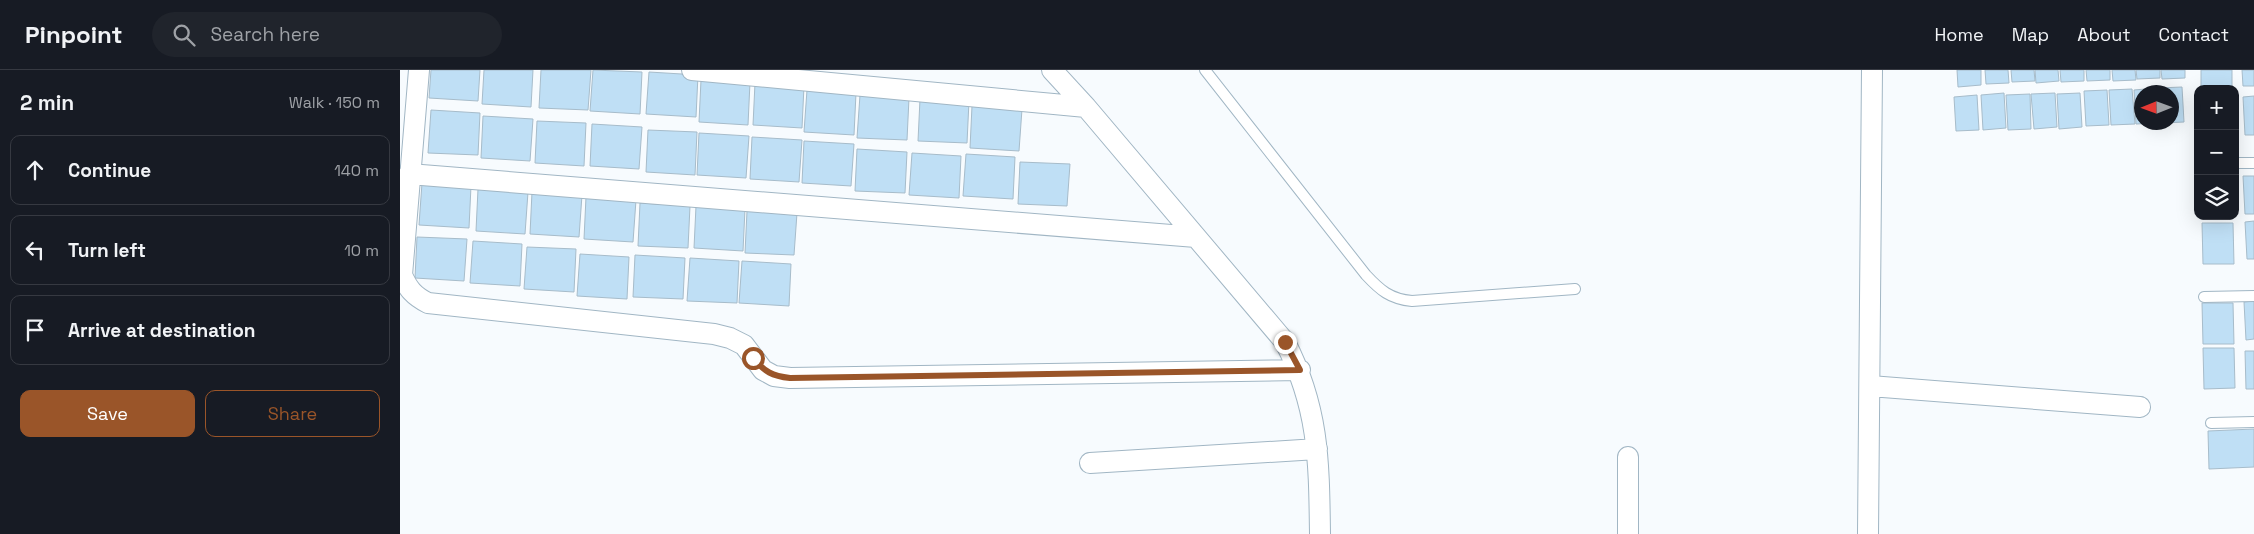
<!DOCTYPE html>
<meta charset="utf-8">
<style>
:root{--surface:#171b24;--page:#20242c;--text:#f1f3f6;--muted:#9ea1a6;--line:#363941;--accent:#9a5529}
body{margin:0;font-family:"Space Grotesk",sans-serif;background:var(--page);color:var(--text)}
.controls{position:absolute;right:15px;top:15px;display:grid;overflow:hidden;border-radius:10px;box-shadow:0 5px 20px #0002}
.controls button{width:45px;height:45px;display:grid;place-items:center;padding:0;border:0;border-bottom:1px solid var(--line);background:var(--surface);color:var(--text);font:25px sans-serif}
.compass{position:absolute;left:1734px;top:15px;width:45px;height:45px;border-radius:50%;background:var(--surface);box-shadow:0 5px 20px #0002;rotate:269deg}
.stop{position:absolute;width:15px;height:15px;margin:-11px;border:4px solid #9a5529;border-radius:50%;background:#fff}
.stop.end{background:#9a5529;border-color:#fff;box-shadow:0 1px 5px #0008}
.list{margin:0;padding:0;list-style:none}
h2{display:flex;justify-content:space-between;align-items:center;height:65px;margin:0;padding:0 20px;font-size:21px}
h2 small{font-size:16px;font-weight:400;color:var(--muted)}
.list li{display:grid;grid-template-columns:32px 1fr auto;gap:15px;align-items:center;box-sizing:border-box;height:70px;margin:0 10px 10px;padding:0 10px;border:1px solid var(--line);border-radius:10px}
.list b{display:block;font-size:19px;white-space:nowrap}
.list em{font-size:16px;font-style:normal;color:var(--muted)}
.actions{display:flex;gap:10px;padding:15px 20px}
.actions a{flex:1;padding:11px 0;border:1px solid var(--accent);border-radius:10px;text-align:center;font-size:18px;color:var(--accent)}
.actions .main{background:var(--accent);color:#fff}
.icon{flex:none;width:28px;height:28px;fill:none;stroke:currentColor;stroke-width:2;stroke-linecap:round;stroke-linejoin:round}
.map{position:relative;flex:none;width:1854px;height:464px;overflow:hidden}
header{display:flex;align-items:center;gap:30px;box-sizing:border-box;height:70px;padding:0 25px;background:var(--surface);border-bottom:1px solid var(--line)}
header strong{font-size:24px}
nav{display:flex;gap:28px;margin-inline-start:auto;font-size:18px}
.search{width:350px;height:45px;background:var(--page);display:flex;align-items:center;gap:12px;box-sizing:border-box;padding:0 18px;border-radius:28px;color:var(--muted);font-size:19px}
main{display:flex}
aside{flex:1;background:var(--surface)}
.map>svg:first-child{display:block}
.building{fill:#bfdff5;stroke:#a7bcca}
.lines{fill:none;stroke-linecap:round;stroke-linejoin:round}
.service-casing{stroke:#a1b6c4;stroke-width:12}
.minor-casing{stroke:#a1b6c4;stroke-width:22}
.service{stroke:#fff;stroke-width:10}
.minor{stroke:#fff;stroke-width:20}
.route{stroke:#9a5529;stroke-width:6}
</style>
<header>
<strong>Pinpoint</strong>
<div class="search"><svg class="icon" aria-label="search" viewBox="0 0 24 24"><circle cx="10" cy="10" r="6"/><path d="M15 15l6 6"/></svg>Search here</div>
<nav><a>Home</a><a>Map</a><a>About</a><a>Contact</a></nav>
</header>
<main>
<aside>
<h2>2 min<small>Walk · 150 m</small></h2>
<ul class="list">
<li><svg class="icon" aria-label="ahead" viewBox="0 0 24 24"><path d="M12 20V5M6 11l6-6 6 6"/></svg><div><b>Continue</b></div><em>140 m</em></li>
<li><svg class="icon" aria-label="left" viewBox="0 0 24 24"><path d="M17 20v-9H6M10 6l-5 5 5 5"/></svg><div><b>Turn left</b></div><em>10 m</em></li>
<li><svg class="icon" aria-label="arrive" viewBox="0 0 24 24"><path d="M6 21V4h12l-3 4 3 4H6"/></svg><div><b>Arrive at destination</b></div></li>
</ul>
<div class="actions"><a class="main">Save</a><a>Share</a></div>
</aside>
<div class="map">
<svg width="1854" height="464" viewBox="0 0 1854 464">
<rect width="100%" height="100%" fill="#f7fbfe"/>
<path class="building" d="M31,0H80L78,31L29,28Z
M84,0H133L131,37L82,34Z
M141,0H191L188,40L139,38Z
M193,0L242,2L240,44L190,41Z
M1557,0H1581V15L1558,17Z
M1585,0H1608L1609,13L1586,14Z
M1611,0H1634L1635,11L1612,12Z
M1635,0H1658L1659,11L1636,13Z
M1660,0H1684V11L1661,12Z
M1686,0H1710V10L1687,11Z
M1712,0H1735L1736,10L1713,11Z
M1736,0H1760V8L1737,9Z
M1761,0H1785V8L1762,9Z
M1801,0H1832V17L1801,18Z
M1842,0H1854V16H1843Z
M249,2L298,5L296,47L246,44Z
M301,10L350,12L348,55L299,52Z
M355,13L404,16L402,58L353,55Z
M1782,17L1784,52L1761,53L1772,52V22H1759V18Z
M1757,18V22H1742V52L1759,53L1736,54L1734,20Z
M1732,19L1735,54L1711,55L1709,20Z
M407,20L456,23L454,65L404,62Z
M1707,20L1709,55L1686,56L1684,21Z
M1604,23L1606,58L1583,60L1581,25Z
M1655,23L1657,57L1634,59L1631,24Z
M1680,23L1682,57L1659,59L1657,24Z
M1630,24L1631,59L1608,60L1606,25Z
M460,25L509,28L507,70L457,68Z
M1577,25L1579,60L1556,61L1554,27Z
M1854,26V65H1845L1843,27Z
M520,29L569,31L567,73L518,71Z
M572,36L622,39L619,81L570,78Z
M31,40L80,43L78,85L28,83Z
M83,46L133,49L130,91L81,88Z
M137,51L186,53L184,96L135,93Z
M192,54L242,57L239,99L190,96Z
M248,60L297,62L295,105L246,102Z
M299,63L349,66L346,108L297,105Z
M352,67L402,70L399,112L350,109Z
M404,71L454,74L451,116L402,113Z
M457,79L507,82L505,123L455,121Z
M512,83L561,86L559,128L509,125Z
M566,84L615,87L613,129L563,126Z
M620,92L670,94L667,136L618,134Z
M1843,106H1854V144H1845Z
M22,113L71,116L69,158L19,155Z
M78,119L128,122L125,164L76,161Z
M132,122L182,125L179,167L130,164Z
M186,127L236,130L233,172L184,169Z
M240,133L290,136L288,178L238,176Z
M296,136L345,139L343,181L294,178Z
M347,141L397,143L394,185L345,183Z
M1854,151V189H1847L1845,152Z
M1802,153H1833L1834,194H1803Z
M17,167L67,169L64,211L15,208Z
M73,171L122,174L120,216L70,213Z
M127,177L176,179L174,222L124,219Z
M180,184L229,187L227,229L177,226Z
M235,185L285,188L283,229L233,227Z
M290,188L339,191L337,233L287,231Z
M342,191L391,194L389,236L339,233Z
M1854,231V269L1846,270L1844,232Z
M1802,233H1833L1834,274H1803Z
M1803,278H1834L1835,318L1804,319Z
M1845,281H1854V319H1846Z
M1854,359V397L1809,399L1808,361Z"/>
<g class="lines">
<g class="service-casing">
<path id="service" d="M805,0L966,205C980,220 990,229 1012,231L1175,219
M1835,93H1854
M1804,227L1854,226
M1811,353L1854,352"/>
</g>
<g class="minor-casing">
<path id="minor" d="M19,0L2,205C8,219 14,226 28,233L314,264L330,268L344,275L363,300L374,306L390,308L900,300
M292,0L686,37
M652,0L686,37L885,272C919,338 919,391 920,464
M9,104L796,167
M1470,316L1740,337
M1228,387V464
M690,393L917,379
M1468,464L1472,0"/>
</g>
<use href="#service" class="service"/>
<use href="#minor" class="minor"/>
</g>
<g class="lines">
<path class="route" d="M353,288C365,302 372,306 390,308L900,300L885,272"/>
</g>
</svg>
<div class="controls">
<button>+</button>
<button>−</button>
<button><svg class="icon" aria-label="layers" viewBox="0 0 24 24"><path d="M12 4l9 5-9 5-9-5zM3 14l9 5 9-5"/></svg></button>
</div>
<svg class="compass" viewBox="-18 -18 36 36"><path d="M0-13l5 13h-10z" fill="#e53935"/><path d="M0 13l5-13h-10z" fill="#9ea1a6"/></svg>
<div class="stop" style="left:353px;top:288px"></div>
<div class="stop end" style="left:885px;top:272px"></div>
</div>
</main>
